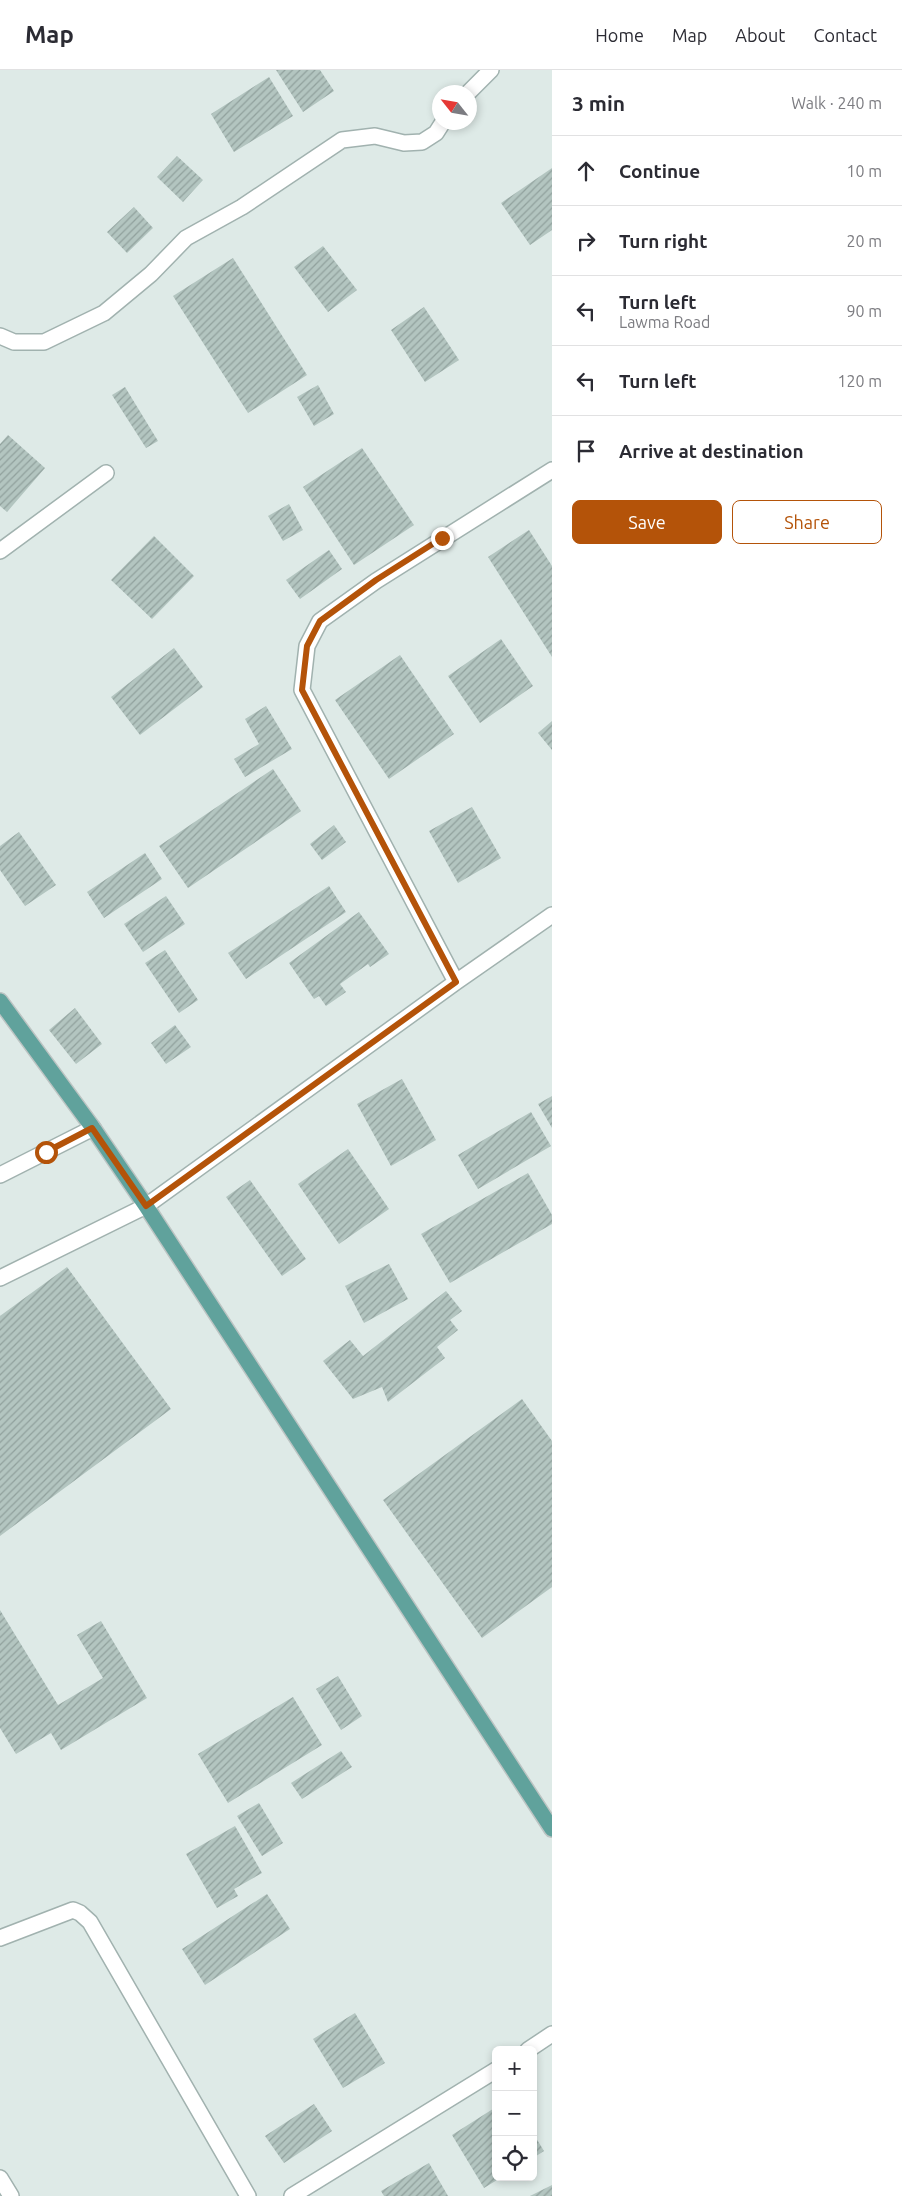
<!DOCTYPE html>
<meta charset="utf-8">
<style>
:root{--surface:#fff;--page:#f7f7f7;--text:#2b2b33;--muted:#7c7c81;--line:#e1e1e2;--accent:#b45309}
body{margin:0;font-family:Ubuntu,sans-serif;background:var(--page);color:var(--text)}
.controls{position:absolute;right:15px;bottom:15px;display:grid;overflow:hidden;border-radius:8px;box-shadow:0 2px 8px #0003}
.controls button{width:45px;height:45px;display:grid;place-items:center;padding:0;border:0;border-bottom:1px solid var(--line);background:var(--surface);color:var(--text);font:25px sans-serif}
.compass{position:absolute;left:432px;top:15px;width:45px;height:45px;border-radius:50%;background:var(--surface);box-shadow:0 2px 8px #0003;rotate:301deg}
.stop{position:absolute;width:15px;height:15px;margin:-11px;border:4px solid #b45309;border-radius:50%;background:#fff}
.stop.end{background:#b45309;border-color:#fff;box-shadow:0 1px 5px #0008}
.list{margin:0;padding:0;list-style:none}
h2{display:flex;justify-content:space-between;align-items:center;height:65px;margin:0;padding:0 20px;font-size:21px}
h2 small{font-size:16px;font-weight:400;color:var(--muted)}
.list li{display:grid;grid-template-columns:32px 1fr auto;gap:15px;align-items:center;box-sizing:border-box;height:70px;padding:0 20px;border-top:1px solid var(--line)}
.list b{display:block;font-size:19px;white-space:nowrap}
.list p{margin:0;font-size:16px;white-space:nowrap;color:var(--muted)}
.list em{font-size:16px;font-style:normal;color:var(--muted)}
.actions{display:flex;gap:10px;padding:15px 20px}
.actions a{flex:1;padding:11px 0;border:1px solid var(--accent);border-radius:8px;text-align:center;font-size:18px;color:var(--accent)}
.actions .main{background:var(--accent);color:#fff}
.icon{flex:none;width:28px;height:28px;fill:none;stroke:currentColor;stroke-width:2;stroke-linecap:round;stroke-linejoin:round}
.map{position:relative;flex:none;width:552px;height:2126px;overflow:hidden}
header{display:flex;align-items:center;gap:30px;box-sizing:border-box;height:70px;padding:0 25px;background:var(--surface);border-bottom:1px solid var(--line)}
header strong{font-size:24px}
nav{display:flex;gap:28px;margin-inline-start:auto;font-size:18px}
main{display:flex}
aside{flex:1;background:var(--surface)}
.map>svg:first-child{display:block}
.building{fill:url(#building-hatch)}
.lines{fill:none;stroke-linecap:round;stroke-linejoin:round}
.minor-casing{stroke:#a1b2af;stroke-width:18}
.major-casing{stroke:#bcc4c3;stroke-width:18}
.minor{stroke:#fff;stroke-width:15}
.major{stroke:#60a29c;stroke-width:15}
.route{stroke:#b45309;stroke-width:6}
</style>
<header>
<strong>Map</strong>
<nav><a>Home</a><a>Map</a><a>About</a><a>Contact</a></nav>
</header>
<main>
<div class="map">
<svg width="552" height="2126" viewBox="0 0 552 2126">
<defs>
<pattern id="building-hatch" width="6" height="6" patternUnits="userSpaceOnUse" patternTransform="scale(1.25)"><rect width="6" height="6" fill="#b3c5c0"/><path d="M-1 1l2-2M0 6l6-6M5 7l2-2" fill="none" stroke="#91a19d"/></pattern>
</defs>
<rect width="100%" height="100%" fill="#deeae7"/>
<path class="building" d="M276,0H320L334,21L303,42Z
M269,7L293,46L234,82L211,44Z
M177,86L203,110L183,132L157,107Z
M552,98V160L530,175L501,133Z
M134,137L153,158L127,183L107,162Z
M323,176L357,220L328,242L294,197Z
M233,188L307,305L248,343L173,226Z
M424,237L459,290L425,312L391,260Z
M318,315L334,344L314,356L297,327Z
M125,317L158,371L146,378L112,325Z
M8,365L45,398L7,442L0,436V374Z
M362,378L414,455L354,495L303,417Z
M289,434L303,460L283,471L268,446Z
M529,460L552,496V587L488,487Z
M154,466L194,506L152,549L111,510Z
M329,480L342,499L300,529L286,510Z
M501,569L533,616L480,653L448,606Z
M174,578L203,617L140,665L111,627Z
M400,585L454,664L389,709L335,630Z
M266,636L292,679L245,707L234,689L259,674L245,649Z
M552,651V680L538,663Z
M273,699L301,741L188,818L159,776Z
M472,737L501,788L458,813L429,761Z
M334,755L346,772L322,790L310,774Z
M19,762L56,815L25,836L0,800V776Z
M145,783L162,809L104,848L87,822Z
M329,816L346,842L246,909L228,883Z
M166,826L185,854L143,882L124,854Z
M359,842L389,884L370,897L368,894L340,914L346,922L326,936L319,926L314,929L289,893Z
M165,880L198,930L179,943L145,893Z
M75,938L102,974L76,994L49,960Z
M175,955L191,977L166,994L151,973Z
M402,1009L436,1070L391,1096L357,1034Z
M552,1026V1058L538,1034Z
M531,1042L551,1076L478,1119L458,1085Z
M348,1079L389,1139L339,1174L298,1114Z
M528,1103L552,1145V1154L450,1213L421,1164Z
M250,1110L306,1189L282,1206L226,1127Z
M389,1194L408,1229L364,1253L345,1216Z
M67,1197L171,1339L0,1466V1246Z
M446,1221L462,1241L450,1250L458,1260L437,1277L445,1288L388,1332L382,1317L353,1329L323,1291L350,1270L363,1286Z
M522,1329L552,1371V1517L482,1568L383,1430Z
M0,1540L58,1635L103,1608L77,1565L101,1551L147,1628L61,1680L51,1663L16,1684L0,1658Z
M338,1606L362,1646L341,1660L316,1619Z
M293,1627L322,1675L228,1733L198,1684Z
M341,1681L352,1697L302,1729L291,1713Z
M259,1733L283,1773L262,1786L237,1746Z
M235,1756L262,1803L234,1819L238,1826L217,1838L186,1784Z
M267,1824L290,1859L205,1915L182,1879Z
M355,1943L385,1993L343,2018L313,1969Z
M314,2034L332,2061L284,2093L265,2066Z
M496,2037V2107H502L484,2118L452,2065Z
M533,2063L544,2081L533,2088Z
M429,2093L448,2126H384L381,2121Z
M552,2115V2126H530Z"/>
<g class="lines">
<g class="minor-casing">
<path id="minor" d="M469,22L491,0
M0,266L14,272H44L104,243L151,204L186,168L242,137L342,70L375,66L404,73L422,72L436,63L443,52
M0,481L106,403
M456,912L302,620L307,576L320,551L376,511L552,400
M0,1105L93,1058
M0,1208L146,1136L456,912L552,845
M0,1868L73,1840L80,1843L90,1852L248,2126
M528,1980L552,1964
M0,2108L11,2126
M292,2126L496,2000"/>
</g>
<g class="major-casing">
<path id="major" d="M0,931L93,1058L146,1136L552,1759"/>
</g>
<use href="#minor" class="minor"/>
<use href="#major" class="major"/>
</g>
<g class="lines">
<path class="route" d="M46,1082L92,1058L146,1136L456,912L302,620L307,576L320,551L376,510L442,468"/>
</g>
</svg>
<div class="controls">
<button>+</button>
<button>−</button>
<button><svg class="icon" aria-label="locate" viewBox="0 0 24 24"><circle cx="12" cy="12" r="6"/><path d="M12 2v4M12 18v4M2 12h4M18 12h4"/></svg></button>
</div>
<svg class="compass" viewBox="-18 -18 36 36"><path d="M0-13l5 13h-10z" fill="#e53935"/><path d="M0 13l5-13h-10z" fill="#7c7c81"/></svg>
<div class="stop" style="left:46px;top:1082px"></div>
<div class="stop end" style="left:442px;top:468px"></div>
</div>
<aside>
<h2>3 min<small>Walk · 240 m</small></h2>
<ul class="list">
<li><svg class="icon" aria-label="ahead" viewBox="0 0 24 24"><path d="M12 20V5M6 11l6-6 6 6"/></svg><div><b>Continue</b></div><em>10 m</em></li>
<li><svg class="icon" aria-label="right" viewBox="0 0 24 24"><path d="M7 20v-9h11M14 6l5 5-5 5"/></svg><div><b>Turn right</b></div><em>20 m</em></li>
<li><svg class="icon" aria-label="left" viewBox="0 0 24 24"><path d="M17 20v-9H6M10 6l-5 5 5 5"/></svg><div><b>Turn left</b><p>Lawma Road</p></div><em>90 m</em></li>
<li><svg class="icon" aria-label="left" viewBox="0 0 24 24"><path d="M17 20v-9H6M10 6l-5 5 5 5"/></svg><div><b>Turn left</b></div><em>120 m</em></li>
<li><svg class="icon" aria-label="arrive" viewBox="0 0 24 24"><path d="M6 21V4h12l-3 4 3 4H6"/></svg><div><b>Arrive at destination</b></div></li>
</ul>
<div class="actions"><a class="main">Save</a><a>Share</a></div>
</aside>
</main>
